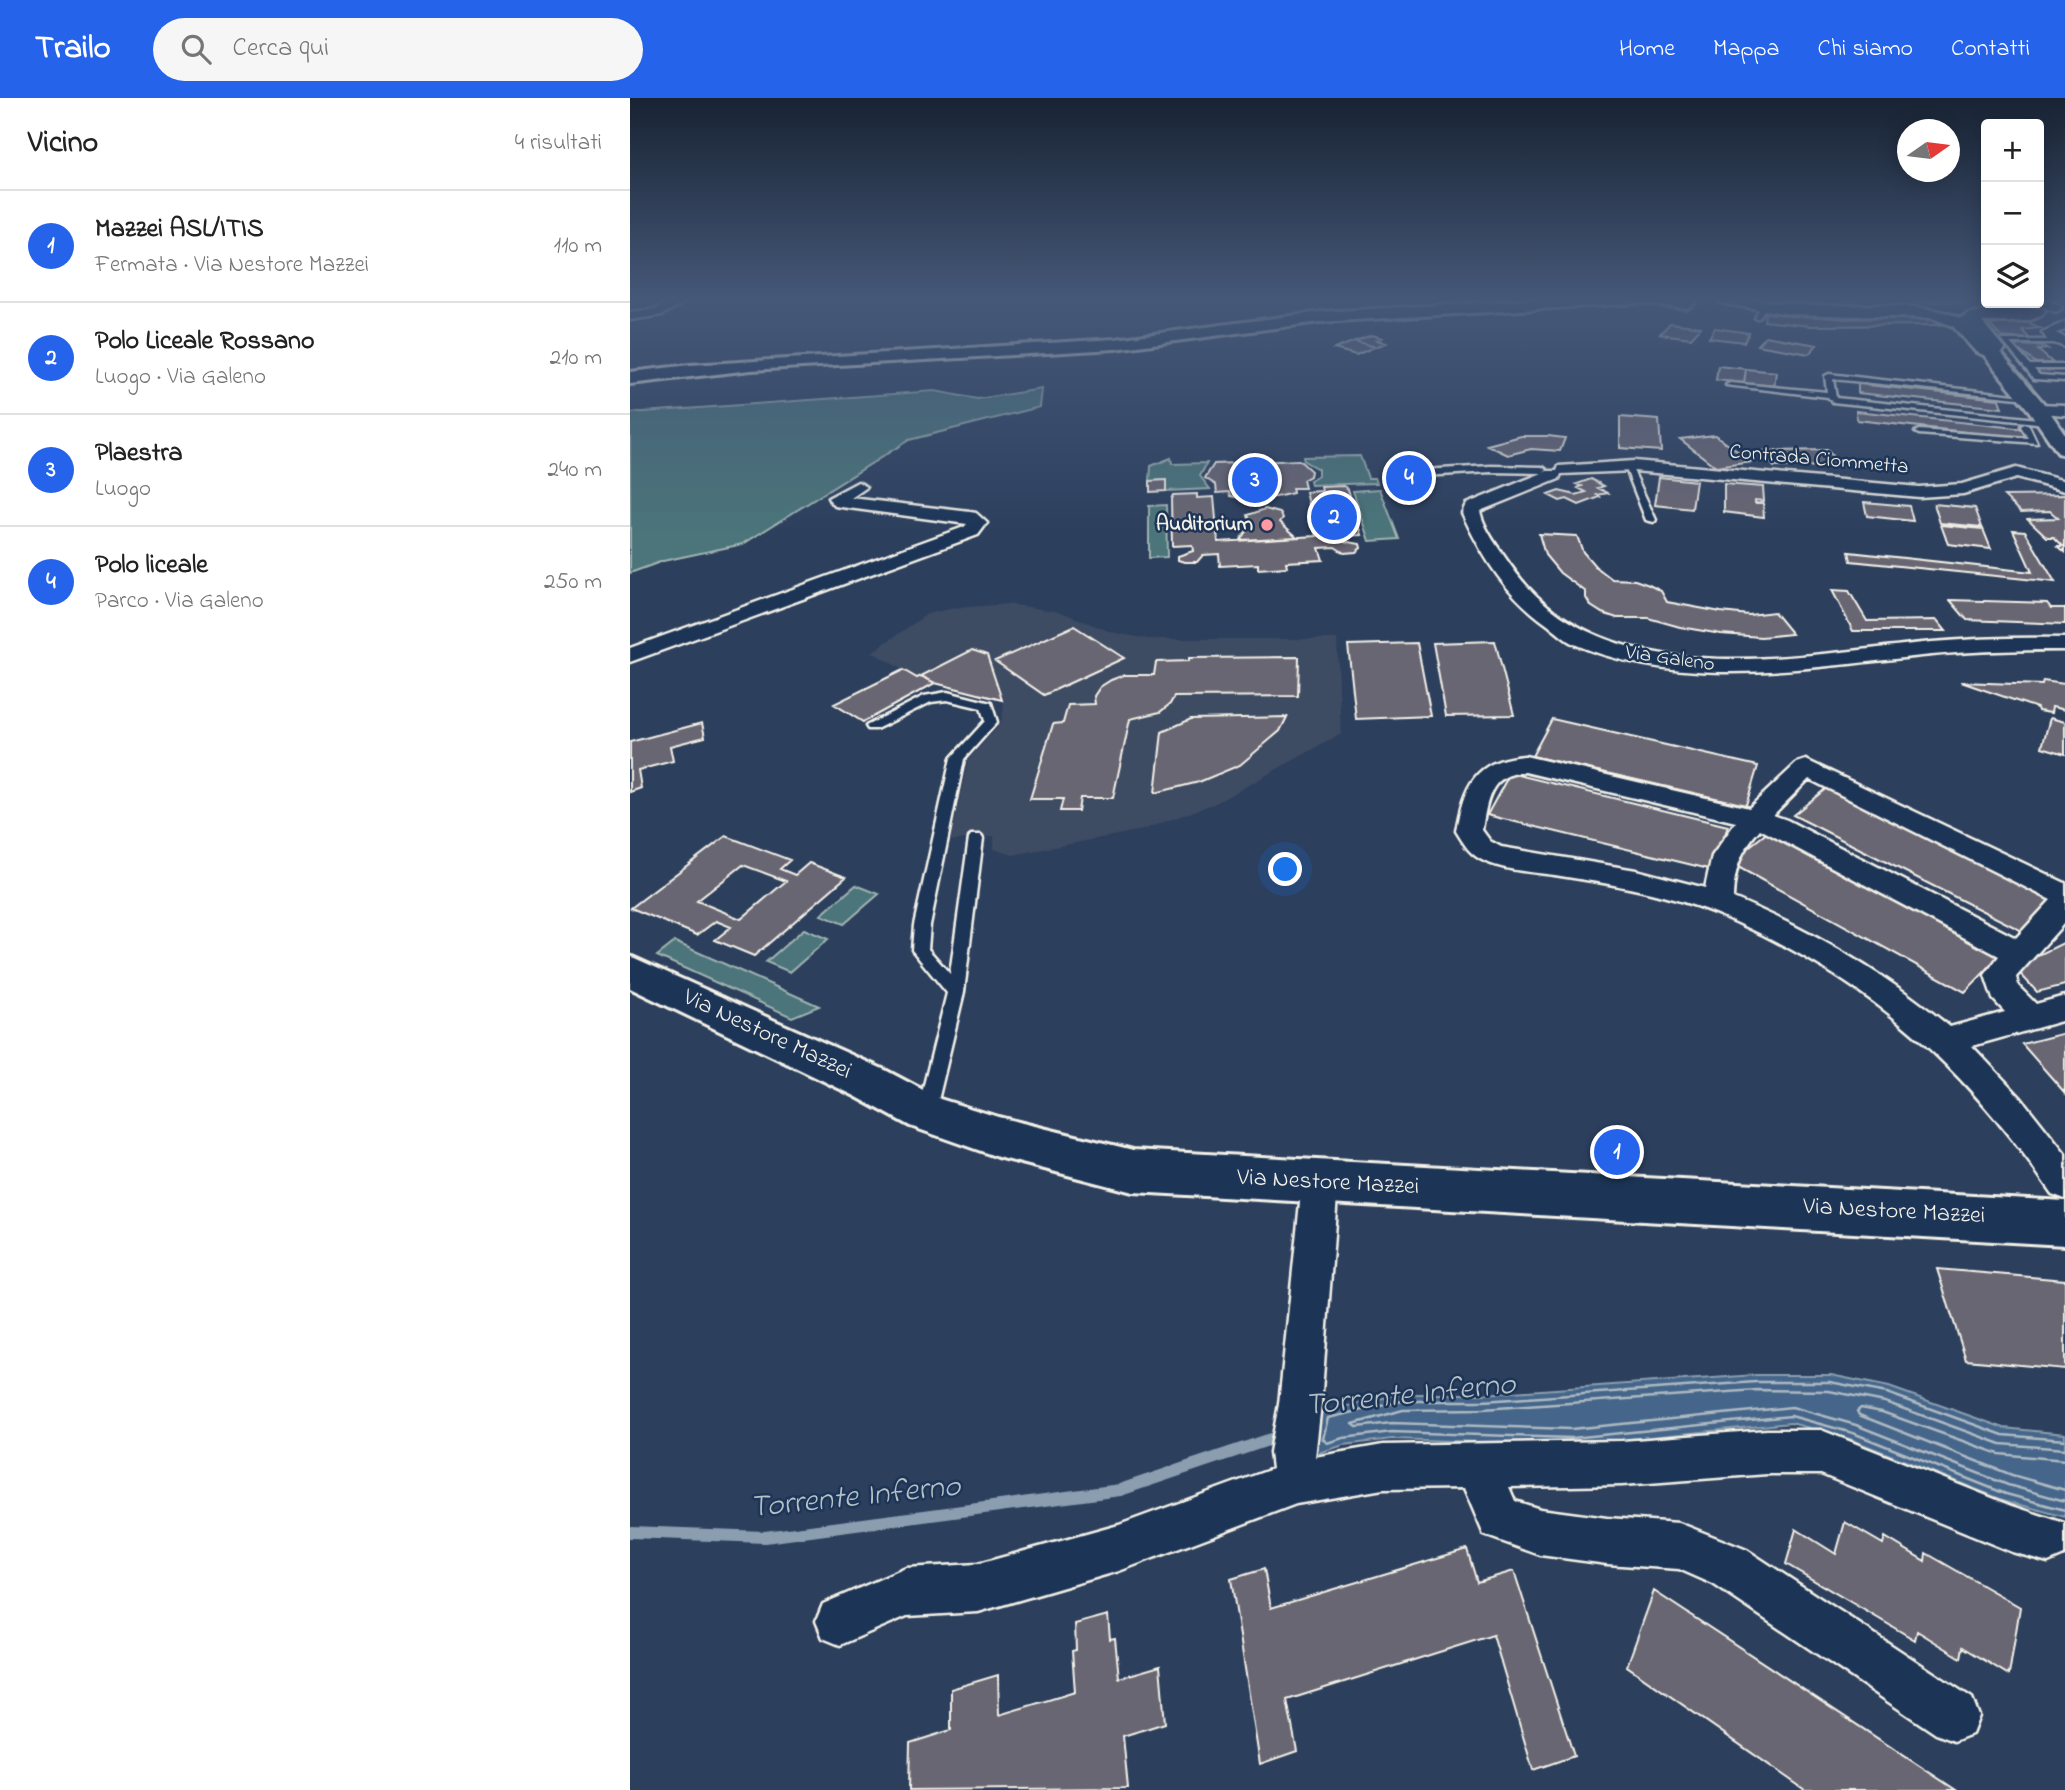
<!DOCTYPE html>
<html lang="it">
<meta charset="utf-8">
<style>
:root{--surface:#fff;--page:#f6f6f6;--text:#222;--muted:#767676;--line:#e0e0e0;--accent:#2563eb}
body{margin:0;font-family:"Indie Flower",sans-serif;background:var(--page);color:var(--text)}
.controls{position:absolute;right:21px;top:21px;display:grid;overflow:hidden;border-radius:7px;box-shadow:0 4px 18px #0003}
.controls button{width:63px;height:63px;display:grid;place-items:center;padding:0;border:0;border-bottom:2px solid var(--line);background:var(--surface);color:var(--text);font:35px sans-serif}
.compass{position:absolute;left:1267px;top:21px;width:63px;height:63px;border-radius:50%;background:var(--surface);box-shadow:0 4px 18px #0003;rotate:76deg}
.you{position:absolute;left:656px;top:772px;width:24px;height:24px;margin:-18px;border:5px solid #fff;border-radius:50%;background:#1a73e8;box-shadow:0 0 0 10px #1a73e833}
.badge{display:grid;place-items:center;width:46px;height:46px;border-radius:50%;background:var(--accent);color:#fff;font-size:23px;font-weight:700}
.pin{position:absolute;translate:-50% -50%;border:4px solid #fff;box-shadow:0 2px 7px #0006}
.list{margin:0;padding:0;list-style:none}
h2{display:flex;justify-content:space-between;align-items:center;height:91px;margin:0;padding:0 28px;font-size:30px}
h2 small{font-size:23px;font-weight:400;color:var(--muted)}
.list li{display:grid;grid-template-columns:46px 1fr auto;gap:21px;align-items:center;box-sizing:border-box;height:112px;padding:0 28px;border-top:2px solid var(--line)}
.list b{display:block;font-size:26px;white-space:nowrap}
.list p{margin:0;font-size:23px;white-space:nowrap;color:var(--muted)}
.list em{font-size:23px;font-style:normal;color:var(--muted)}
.icon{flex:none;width:38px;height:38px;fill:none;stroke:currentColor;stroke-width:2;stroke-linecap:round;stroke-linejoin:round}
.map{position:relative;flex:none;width:1435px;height:1692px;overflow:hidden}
header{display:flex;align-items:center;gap:42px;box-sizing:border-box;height:98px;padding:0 35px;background:var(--accent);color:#fff}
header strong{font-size:33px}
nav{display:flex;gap:38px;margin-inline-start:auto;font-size:24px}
.search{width:490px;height:63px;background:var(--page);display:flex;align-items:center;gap:18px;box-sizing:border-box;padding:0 24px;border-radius:38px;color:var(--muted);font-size:26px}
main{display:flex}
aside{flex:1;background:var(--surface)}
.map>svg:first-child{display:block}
.built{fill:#3e4b64}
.green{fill:#4c757a;stroke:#a0b3b1;stroke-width:2}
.water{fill:#44668a;stroke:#8a9eb0;stroke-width:2}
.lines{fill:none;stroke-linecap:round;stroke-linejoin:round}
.shore{stroke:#aeb9c2;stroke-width:2.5}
.stream{stroke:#8a9eb0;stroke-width:12}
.building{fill:#696673;stroke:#f4f1e8;stroke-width:2;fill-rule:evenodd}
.service-casing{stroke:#f4f1e8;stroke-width:5}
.minor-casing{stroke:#f4f1e8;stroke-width:5}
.tertiary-casing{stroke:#f4f1e8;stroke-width:6}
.secondary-casing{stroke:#f4f1e8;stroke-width:6}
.service{fill:#1d3557;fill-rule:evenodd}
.minor{fill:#1d3557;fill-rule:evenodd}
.tertiary{fill:#1d3557;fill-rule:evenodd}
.secondary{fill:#1d3557;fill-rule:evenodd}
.poi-dot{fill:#ff9aa2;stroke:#1d3557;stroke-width:2.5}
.labels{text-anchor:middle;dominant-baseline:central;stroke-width:5;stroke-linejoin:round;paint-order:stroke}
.far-street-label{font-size:21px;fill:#f4f1e8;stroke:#1d3557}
.far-poi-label{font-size:21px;font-weight:bold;fill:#f4f1e8;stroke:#1d3557;text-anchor:end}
.street-label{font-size:24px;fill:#f4f1e8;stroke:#1d3557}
.near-water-label{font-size:32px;font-style:italic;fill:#b6c0c7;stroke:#1d3557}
</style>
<header>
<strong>Trailo</strong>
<div class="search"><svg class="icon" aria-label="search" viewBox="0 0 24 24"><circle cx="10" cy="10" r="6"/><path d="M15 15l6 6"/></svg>Cerca qui</div>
<nav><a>Home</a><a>Mappa</a><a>Chi siamo</a><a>Contatti</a></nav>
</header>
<main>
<aside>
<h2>Vicino<small>4 risultati</small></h2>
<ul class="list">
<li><span class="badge">1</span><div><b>Mazzei ASL/ITIS</b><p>Fermata · Via Nestore Mazzei</p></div><em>110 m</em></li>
<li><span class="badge">2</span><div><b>Polo Liceale Rossano</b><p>Luogo · Via Galeno</p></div><em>210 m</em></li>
<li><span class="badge">3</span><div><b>Plaestra</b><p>Luogo</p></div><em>240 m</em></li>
<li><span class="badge">4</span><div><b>Polo liceale</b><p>Parco · Via Galeno</p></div><em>250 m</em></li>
</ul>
</aside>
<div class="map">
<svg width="1435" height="1692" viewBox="0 0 1435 1692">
<rect width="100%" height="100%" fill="#2c3f5d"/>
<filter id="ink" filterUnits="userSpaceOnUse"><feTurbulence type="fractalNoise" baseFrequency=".0143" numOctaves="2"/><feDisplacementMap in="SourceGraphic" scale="14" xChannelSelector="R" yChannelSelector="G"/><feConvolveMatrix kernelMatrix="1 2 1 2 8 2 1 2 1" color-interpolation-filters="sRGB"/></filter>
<g filter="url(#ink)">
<path class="built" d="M378,506L431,514L481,534L518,541H707L711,636L586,705L513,732L383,757L364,751V738L320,743L338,662L371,625L374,608L357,557L342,552L287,580L242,554L297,516L324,510Z"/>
<path class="green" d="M412,291L410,309L279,342L113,446L33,463L0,475V315L305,293L347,301Z
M730,358L738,380H745L747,385L681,387L680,383L688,378V371L674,363L673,359Z
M541,360L542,366L577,365L570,378L580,391L536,393V382L520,383L521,368Z
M750,391L769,441L740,443L723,393Z
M536,407L537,459L519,460V408Z
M226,787L249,796L214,826L191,817Z
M174,831L198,841L160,874L136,864Z
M45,844L189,908L162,919L27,858Z"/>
<path class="water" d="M1126,1277H1201L1259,1289L1374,1330L1435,1336V1419L1373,1402L1220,1341L1161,1325L942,1347L762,1341L714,1347L685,1356L691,1314L771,1296H852Z"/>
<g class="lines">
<path class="shore" d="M1435,1342L1373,1337L1257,1295L1200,1284H1126L853,1303H772L698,1320L693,1341L697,1345L713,1340L762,1334L942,1340L1161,1318L1223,1335L1376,1396L1435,1412
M1435,1351L1371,1346L1255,1304L1199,1293L1127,1292L853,1311L773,1312L723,1326L727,1329L762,1325L941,1331L1162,1309L1226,1327L1378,1387L1435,1403
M1435,1362L1369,1356L1252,1314L1231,1310L1227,1313L1229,1317L1382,1377L1435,1392"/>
<path class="stream" d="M0,1434L135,1439L490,1392L650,1338"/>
</g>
<path class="building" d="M1287,200H1356V204H1292Z
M1135,215L1217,221L1298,219L1310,227L1181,228L1134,223Z
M1394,222L1410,230L1392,232L1400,241L1371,239L1360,227Z
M1040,225L1071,229L1061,240L1030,236Z
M1085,230L1119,235L1114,244L1079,240Z
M742,237L752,240L747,242L756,245L745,249L725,243Z
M1135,238L1187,247L1179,256L1127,247Z
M725,243L745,249L726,257L704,251Z
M1382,247L1413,248L1418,251L1408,252L1423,265H1406Z
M1088,268L1116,271L1114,285L1086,282Z
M1116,271L1146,274L1144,290L1114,286Z
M1228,286L1369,301L1372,310L1228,295Z
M1226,313L1395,331L1399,341L1227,322Z
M990,319L1029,322L1031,353L990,350Z
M1085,337L1122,364L1086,369L1050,341Z
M891,338H918L935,340L930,353L901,351L878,357L857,347Z
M1197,352L1211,368L1144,369L1132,353Z
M669,362L681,373L680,378L673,382L675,390H662L663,395L646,399L614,400L601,398L600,394L587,395L586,387L575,380L584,366Z
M1029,379L1066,383L1062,411L1025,407Z
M961,381L974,388L968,390L978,395L967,397L970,399L949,407L937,401L930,403L918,397L929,393L946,397L956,394L948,390L952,388L947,386Z
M536,382V393L520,394V383Z
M1094,386L1133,389L1134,403L1125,402V405H1133L1134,419L1094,414Z
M714,388L718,391L732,437L712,438L714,443L730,446L731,450L726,454L714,455L705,449L689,450L693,462L656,464L657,469L628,471V466L590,468L589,456L573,457L567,464H554L548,462V458L563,453L562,447L542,448L541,401L543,397L567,396V400L584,399L588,444L687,438L676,394L692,393L691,389Z
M1435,397V454L1428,448H1433L1424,439H1417L1398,421L1428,420L1420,413L1391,414L1374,398Z
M1234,404L1279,408L1283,423L1237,418Z
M1304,406L1345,410L1352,429L1310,425Z
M635,411L650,415L653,420L650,424L667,439L610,442L621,426L618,417Z
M1311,427L1353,431L1361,451L1318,446Z
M1383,432L1395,433L1425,484L1221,463L1219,454L1402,474Z
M909,436L947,438L953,454L965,468L982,481L1005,482L1019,487L1031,493L1037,504L1091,514L1119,517L1144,514L1162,536L1131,539L1091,536L1050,529L1018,520H987L972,515L961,508L956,500V494L930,475L915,457Z
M1202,492L1219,493L1237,523L1307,522L1316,533H1223Z
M1320,502L1417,505L1421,510H1435V526L1337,522Z
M444,528L494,560L414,597L365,563Z
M865,543L884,617L816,618L803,545Z
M787,545L801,618L726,621L718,547Z
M342,552L357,557L372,602L305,585L291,578Z
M669,559L668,598L544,599L540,606L530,614L500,621L483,700H450L448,713H430L433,701H400L423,626L433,625L438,607L465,606L464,598L470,589L481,582L494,577H524L526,564L559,563V560Z
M273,572L287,580L291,578L305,585L233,624L204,606Z
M1413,583L1435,586V612L1422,609L1421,615L1408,613L1407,610L1331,584L1412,587Z
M657,619L650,633L610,667L569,684L525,695L532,634L561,621Z
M1420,620L1435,624V656L1412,649Z
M922,621L1128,668L1116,707L902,658Z
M72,625L75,639L40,648L43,663L8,672L11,690L0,694V644Z
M880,675L1098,728L1083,772L857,717Z
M1198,689L1426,800L1394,834L1163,717Z
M1138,734L1371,857L1335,894L1099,764Z
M96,738L160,762L150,771L165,777L179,765L216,779L124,858L85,842L101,829L86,823L67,837L1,810ZM113,767L156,783L111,821L67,803Z
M1435,844V887L1407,894L1384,869Z
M1435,935V995L1392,946Z
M1307,1171L1435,1182V1271L1336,1262Z
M1215,1424L1253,1446L1255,1439L1295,1463L1296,1455L1390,1509L1379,1577L1333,1549L1331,1560L1287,1533L1285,1542L1156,1466L1166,1431L1206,1456Z
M837,1451L847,1484L884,1473L944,1658L903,1672L863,1537L657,1602L667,1653L630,1666L601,1481L634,1471L641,1510Z
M1024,1493L1326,1692H1175L997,1568Z
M478,1517L480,1541L485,1540L489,1580L530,1568L535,1625L493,1638L498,1690L279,1692L280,1645L321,1632V1591L368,1577L369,1617L445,1594L442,1553L446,1552L445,1526Z"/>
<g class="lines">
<g class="service-casing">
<path id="service" d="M1131,207L1136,208L1129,220H1125Z
M1372,242H1432L1430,245H1380L1400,267H1435V271H1404L1409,277L1435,279V283L1404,281Z
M1199,276L1402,299L1398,301L1203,281L1206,300L1417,322L1421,324L1417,326L1202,304L1198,299L1096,287L1100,285L1197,294L1195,278Z
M1395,326L1399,328L1407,345L1289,336L1285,334L1289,332L1398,340L1391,328Z
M994,366L1001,368L1026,422L1024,424L1016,422Z
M861,368L913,369L917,372L913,375L861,374L776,379L772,376L776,373Z
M317,594L361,605L367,624L334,661L300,827L298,851L320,876L339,740L341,737H351L353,740L334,894L305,1015L302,1020L296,1023L290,1020L287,1015L317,895L282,852L284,827L321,660L355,623L351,610L317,602L301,604L246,631H238L236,628L294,598Z"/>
</g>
<g class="minor-casing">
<path id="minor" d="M47,200H62L32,217L0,222V214L25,211Z
M1409,200L1430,207L1432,210L1426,214L1405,206L1409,205Z
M1435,224V232L1426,235L1435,240V249L1418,243L1412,234Z
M1408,306L1435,307V317L1403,314L1400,311L1403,308Z
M1004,363L1289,389L1332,386L1386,370L1435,383V393L1386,380L1333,396L1289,399L1004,373L931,376L929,381L850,413C854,432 870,452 881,468C973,600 1166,557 1302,544C1347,540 1390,539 1435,540V552C1390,552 1347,553 1302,557C1185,568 1057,594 944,546C935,542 926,533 918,527C876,497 854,462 832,415L836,406L917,373H927L929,368Z
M228,384L237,389L221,400L340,414L346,415L357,425L348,437L0,564V550L334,429L337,426L211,409L205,408L198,400Z
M895,658L1119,710L1167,665L1176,662L1435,785V824L1386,879L1388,888L1406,906L1435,898V922L1342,948L1391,1000L1435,1056V1101L1422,1096C1336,971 1246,887 1106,824C1052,799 995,788 937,779C911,774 878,774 854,763C840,757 834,746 826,733C834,688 845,661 895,658ZM895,674L1106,724L1082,758L1075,790L1006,772L871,749L860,743L852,732C857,703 859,676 895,674ZM1179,681L1421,802L1386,840L1157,722L1143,717ZM1130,731L1369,858L1355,877L1363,901L1375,914L1320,929C1255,875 1181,832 1103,800C1104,771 1111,752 1130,731Z
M690,1069L703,1074L708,1085L691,1306L685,1359L753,1347L992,1343L1137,1332H1191L1382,1408L1434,1425V1457L1418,1464L1382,1454L1191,1376H1137L992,1387L879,1389L885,1403L910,1411L977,1420L1049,1425L1117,1452L1342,1600L1349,1618L1342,1636L1324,1643L1306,1636L1083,1486L1049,1471L977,1466L910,1457L854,1437L834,1390L753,1391L666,1406L489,1473L348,1514L277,1518L210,1547L193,1540L186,1523L193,1506L276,1470L348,1466L489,1427L642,1371L640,1354L649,1306L672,1085L677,1074Z"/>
</g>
<g class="tertiary-casing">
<path id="tertiary" d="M0,858L255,972L310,1001L368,1019L503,1052L1435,1103V1147L503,1094L368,1059L280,1028L225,998L0,890Z"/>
</g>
<g class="secondary-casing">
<path id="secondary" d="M934,200H1051L1063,202L1065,205L1057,210L1007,205L690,224L485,251L121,272L0,286V274L60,267L485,241L690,214Z
M1084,200C1110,198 1134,204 1159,206C1216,212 1278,199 1331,220L1339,215L1413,210L1415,213C1405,228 1368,223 1352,224L1375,251L1371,255L1415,307L1435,336V357L1428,355L1400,314L1354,257L1346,254L1323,228L1302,220L1160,216L1092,205Z"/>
</g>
<use href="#service" class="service"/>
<use href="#minor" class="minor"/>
<use href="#tertiary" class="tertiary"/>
<use href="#secondary" class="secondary"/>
</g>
</g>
<linearGradient id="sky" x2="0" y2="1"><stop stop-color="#182333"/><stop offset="0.46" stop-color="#455878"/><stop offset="1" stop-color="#455878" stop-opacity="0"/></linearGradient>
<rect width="1435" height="437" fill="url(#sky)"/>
<circle class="poi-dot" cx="637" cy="427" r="7"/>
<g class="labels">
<g class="far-street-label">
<text transform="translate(1189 362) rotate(5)">Contrada Ciommetta</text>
<text transform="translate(1040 561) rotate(8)">Via Galeno</text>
</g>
<g class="far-poi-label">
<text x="623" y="427">Auditorium</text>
</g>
<g class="street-label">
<text transform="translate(137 937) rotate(25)">Via Nestore Mazzei</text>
<text transform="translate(698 1085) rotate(3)">Via Nestore Mazzei</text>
<text transform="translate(1264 1114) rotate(3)">Via Nestore Mazzei</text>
</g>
<g class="near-water-label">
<text transform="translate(780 1298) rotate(-6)">Torrente Inferno</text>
<text transform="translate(225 1400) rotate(-6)">Torrente Inferno</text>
</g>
</g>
</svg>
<div class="controls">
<button>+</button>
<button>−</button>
<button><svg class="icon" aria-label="layers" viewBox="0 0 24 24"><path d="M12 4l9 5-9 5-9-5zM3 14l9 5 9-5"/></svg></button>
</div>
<svg class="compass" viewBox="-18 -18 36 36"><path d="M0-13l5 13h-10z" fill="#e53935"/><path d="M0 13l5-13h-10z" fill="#767676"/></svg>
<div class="you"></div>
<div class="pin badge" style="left:987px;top:1054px">1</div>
<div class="pin badge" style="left:704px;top:419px">2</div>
<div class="pin badge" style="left:625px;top:382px">3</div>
<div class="pin badge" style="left:779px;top:380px">4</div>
</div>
</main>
